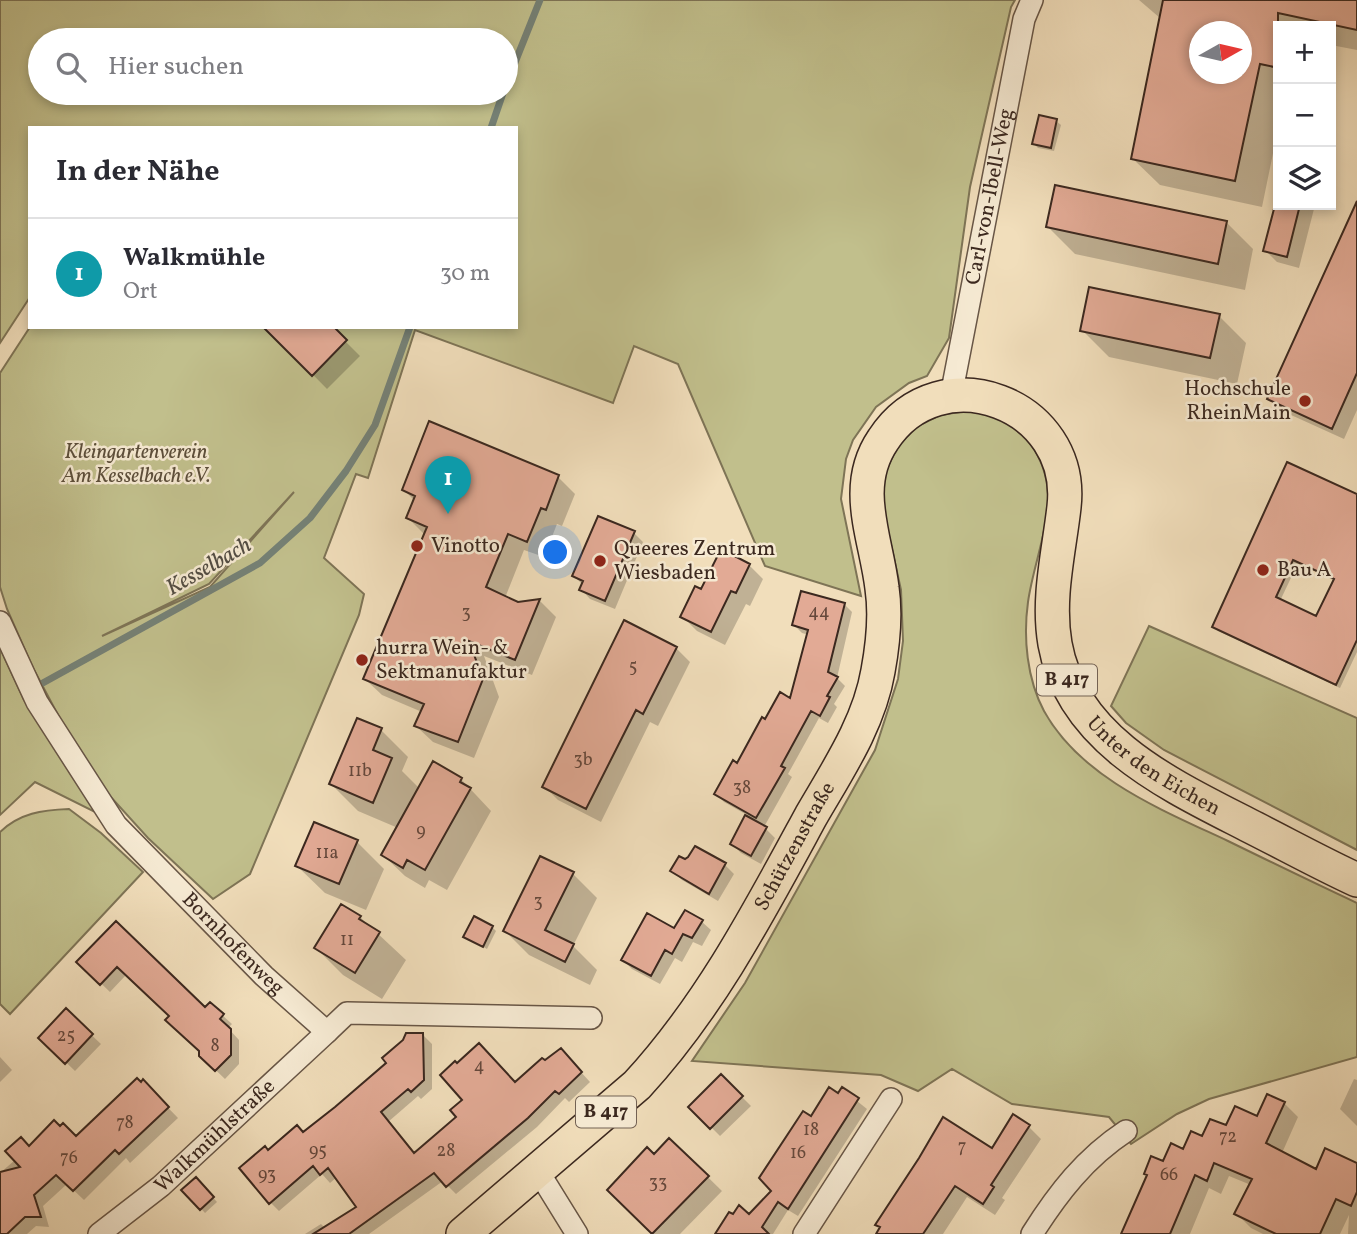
<!DOCTYPE html>
<html lang="de">
<meta charset="utf-8">
<style>
:root{--surface:#fff;--page:#f2f2f3;--text:#2b2b33;--muted:#7c7c81;--line:#e1e1e2;--accent:#db2777}
body{margin:0;font-family:Vollkorn,serif;background:var(--page);color:var(--text)}
.controls{position:absolute;right:21px;top:21px;display:grid;overflow:hidden;border-radius:0px;box-shadow:0 4px 10px #0003}
.controls button{width:63px;height:63px;display:grid;place-items:center;padding:0;border:0;border-bottom:2px solid var(--line);background:var(--surface);color:var(--text);font:35px sans-serif}
.compass{position:absolute;left:1189px;top:21px;width:63px;height:63px;border-radius:50%;background:var(--surface);box-shadow:0 4px 10px #0003;rotate:82deg}
.you{position:absolute;left:556px;top:553px;width:24px;height:24px;margin:-18px;border:5px solid #fff;border-radius:50%;background:#1a73e8;box-shadow:0 0 0 10px #1a73e833}
.badge{display:grid;place-items:center;width:46px;height:46px;border-radius:50%;background:var(--accent);color:#fff;font-size:23px;font-weight:700}
.pin{position:absolute;translate:-50% -58px;filter:drop-shadow(0 2px 4px #0008)}
.pin::after{content:'';position:absolute;top:37px;width:24px;height:21px;background:inherit;clip-path:polygon(0 0,100% 0,50% 100%)}
.list{margin:0;padding:0;list-style:none}
h2{display:flex;justify-content:space-between;align-items:center;height:91px;margin:0;padding:0 28px;font-size:30px}
h2 small{font-size:23px;font-weight:400;color:var(--muted)}
.list li{display:grid;grid-template-columns:46px 1fr auto;gap:21px;align-items:center;box-sizing:border-box;height:112px;padding:0 28px;border-top:2px solid var(--line)}
.list b{display:block;font-size:26px;white-space:nowrap}
.list p{margin:0;font-size:23px;white-space:nowrap;color:var(--muted)}
.list em{font-size:23px;font-style:normal;color:var(--muted)}
.icon{flex:none;width:38px;height:38px;fill:none;stroke:currentColor;stroke-width:2;stroke-linecap:round;stroke-linejoin:round}
.map{position:relative;flex:none;width:1357px;height:1234px;overflow:hidden}
.search{position:absolute;background:var(--surface);box-shadow:0 4px 10px #0003;left:28px;top:28px;width:490px;height:77px;display:flex;align-items:center;gap:18px;box-sizing:border-box;padding:0 24px;border-radius:38px;color:var(--muted);font-size:26px}
.panel{position:absolute;background:var(--surface);box-shadow:0 4px 10px #0003;left:28px;top:126px;width:490px;height:203px;border-radius:0px}
.map>svg:first-child{display:block}
.green{fill:#c1bf8c;stroke:#7e7456;stroke-width:2;fill-rule:evenodd}
.shadow{fill:#0003;fill-rule:evenodd}
.lines{fill:none;stroke-linecap:round;stroke-linejoin:round}
.stream{stroke:#758176;stroke-width:7}
.building{fill:#e2aa95;stroke:#3b281f;stroke-width:2;fill-rule:evenodd}
.minor-casing{stroke:#685646;stroke-width:24}
.primary-casing{stroke:#3b281f;stroke-width:36}
.minor{stroke:#f6ead3;stroke-width:21}
.primary{stroke:#f1debb;stroke-width:33}
.poi-dot{fill:#8f2418;stroke:#f6ead3;stroke-width:2.5}
.labels{text-anchor:middle;dominant-baseline:central;stroke-width:5;stroke-linejoin:round;paint-order:stroke}
.number-label{font-size:18px;fill:#65483c}
.shield{fill:#f6ead3;stroke:#736255;stroke-width:2}
.shield-label{font-size:19px;font-weight:bold;fill:#3b281f}
.street-label{font-size:21px;fill:#3b281f;stroke:#f6ead3}
.poi-label{font-size:21px;fill:#3b281f;stroke:#f6ead3;text-anchor:start}
.park-label{font-size:21px;font-style:italic;fill:#5c4e3a;stroke:#f6ead3}
.water-label{font-size:23px;font-style:italic;fill:#534d43;stroke:#f6ead3}
</style>
<div class="map">
<svg width="1357" height="1234" viewBox="0 0 1357 1234">
<rect width="100%" height="100%" fill="#f1debb"/>
<filter id="stains"><feTurbulence type="fractalNoise" baseFrequency=".00286" numOctaves="4"/><feColorMatrix values="0 0 0 0 .2 0 0 0 0 .09 0 0 0 0 .02 0 0 0 .5 -.17"/></filter>
<radialGradient id="worn" r=".72"><stop offset=".6" stop-color="#630" stop-opacity="0"/><stop offset="1" stop-color="#630" stop-opacity=".3"/></radialGradient>
<path class="green" d="M0,0H1015L1011,7L970,187L949,338L927,376L909,383L876,407L853,440L846,459L841,499L861,596L765,566L678,364L634,346L613,403L415,330L368,478L356,474L324,558L364,594L359,615L250,874L213,899L148,838L89,773L33,668L7,609L0,587V373L30,327H516V128H30V297L0,343ZM40,40H506V93H40ZM294,492L210,587L102,636L209,584Z
M967,411C975,413 985,413 993,416C1034,431 1053,473 1047,514C1043,544 1032,573 1028,602C1023,638 1027,679 1044,711C1081,778 1162,810 1228,841C1271,862 1314,883 1357,903V1057L1209,1099L1177,1114L1131,1144L1109,1117L1012,1104L952,1069L918,1091L881,1075L692,1061L745,983L875,750L898,679L903,641L901,590L884,513L882,498L886,471L897,447L916,427L940,415Z
M1149,626L1357,718V850L1164,750L1126,723L1111,706Z
M0,648L24,700L99,814L35,782L0,815Z
M69,809L101,833L143,872L10,1014L0,1004V832C20,813 42,810 69,809Z"/>
<path class="shadow" d="M1139,0H1357V50L1331,45V26H1278V129L1262,207L1160,185L1132,158L1160,18ZM1200,32H1242V74H1200Z
M1056,121L1061,125L1054,151L1038,148L1034,144Z
M1278,198V205H1315L1299,268L1277,262L1265,250Z
M1357,205V410L1344,439L1280,410L1269,398Z
M1226,222L1253,249L1245,290L1075,254L1048,227Z
M1219,316L1246,343L1237,384L1109,357L1082,330Z
M266,327H331L360,356L327,389Z
M430,424L558,477L575,494L562,526L557,524L544,557L524,550L505,598L518,604L540,601L556,617L532,675L484,656L499,697L474,758L433,742L416,726L422,712L382,695L365,679L425,535L408,518L415,501L404,490Z
M1357,496V652L1340,688L1218,631L1214,627ZM1298,563L1335,580L1317,618L1280,601Z
M634,533L643,542L615,609L590,599L581,589L583,585L574,576Z
M749,565L763,579L750,606L746,604L725,645L697,631L683,617L702,591Z
M844,604L852,612L837,678L845,686L834,704L837,707L828,723L819,718L788,774L792,777L764,827L775,838L761,864L741,853L732,844L747,815L724,802L716,794L766,722L791,701L809,635L802,633L794,625Z
M676,648L690,662L658,726L650,722L601,822L558,800L544,786Z
M358,720L381,730L408,757L402,771L420,789L461,779L491,811L447,890L429,880L425,888L405,876L383,855L398,828L358,811L331,784Z
M357,842L384,869L366,910L325,893L297,866Z
M685,861L725,865L734,874L718,901L682,880L673,871Z
M573,874L597,898L573,946L597,970L590,985L529,955L505,931Z
M342,906L360,917L406,960L382,999L343,975L316,948Z
M701,921L711,930L702,946L693,942L682,962L675,958L660,984L632,969L623,960L675,930Z
M116,923L205,1009L210,1004L232,1024L228,1028L239,1040V1064L225,1079L200,1055V1051L171,1016L126,975L110,992L79,962Z
M492,927L496,931L487,949L465,936Z
M66,1011L101,1044L75,1071L41,1038Z
M423,1035L432,1044V1089L421,1099L418,1096L388,1122L415,1154L515,1085L569,1059L590,1082L569,1102L565,1098L537,1127L456,1194L443,1181L369,1234H305L321,1224L325,1228L358,1208L337,1177L330,1183L322,1174L279,1211L270,1202L269,1152L304,1134Z
M0,1057L12,1070L0,1082Z
M721,1076L751,1106L720,1136L691,1107Z
M1354,1079L1357,1080V1126L1340,1109Z
M143,1082L178,1118L130,1163L126,1158L84,1200L67,1184L43,1206L49,1227L36,1226L27,1234H0V1173L29,1148L76,1138Z
M842,1089L867,1109L798,1216L788,1210L773,1234H721L749,1217L774,1191L811,1119Z
M1284,1103L1298,1117L1282,1153L1317,1171L1357,1167V1234H1348L1349,1215L1340,1234H1263L1251,1228L1237,1214L1251,1185L1229,1176L1221,1194L1209,1188L1190,1234H1123L1164,1163L1203,1139L1227,1128L1258,1119Z
M1013,1117L1029,1127L1041,1139L1002,1198L1005,1200L995,1215L967,1197L943,1234H876L880,1227L877,1224L992,1150Z
M670,1140L722,1191L680,1234H654L609,1190L654,1157Z
M196,1179L217,1202L205,1213L184,1190Z"/>
<g class="lines">
<path class="stream" d="M506,85L540,0
M491,128L503,93
M41,684L260,563L310,518L346,471L375,425L410,327"/>
</g>
<path class="building" d="M1163,0H1357V30L1278,13V47L1274,67L1260,64L1235,181L1131,159ZM1200,32H1242V74H1200Z
M1039,115L1057,119L1051,148L1032,144Z
M1055,185L1227,221L1218,264L1046,227Z
M1357,201V373L1332,429L1267,399Z
M1275,205H1300L1287,257L1263,251Z
M1089,287L1220,314L1210,358L1080,331Z
M263,327H334L347,340L312,376Z
M429,421L559,475L546,510L541,508L527,542L508,534L486,587L518,602L540,599L515,660L469,641L483,679L458,742L414,726L424,704L363,679L427,527L406,518L415,496L402,490Z
M1287,462L1357,494V640L1336,685L1212,627ZM1293,560L1334,579L1316,616L1276,597Z
M598,516L635,531L605,601L579,590L583,581L572,576Z
M721,549L750,564L736,593L731,591L711,632L680,617L695,586L701,589Z
M801,591L845,603L828,672L838,677L827,696L830,697L820,716L811,711L781,766L785,768L756,818L714,794L733,760L737,763L762,717L765,719L780,692L790,698L808,630L792,625Z
M624,620L677,647L643,714L636,710L586,809L542,787Z
M357,718L382,728L373,750L392,758L373,803L329,784Z
M433,761L462,778L460,782L471,788L425,870L407,860L403,868L381,855Z
M745,815L767,827L751,856L730,844Z
M314,822L358,840L339,884L295,866Z
M695,846L726,863L709,894L670,871L679,856L685,859L688,857Z
M540,856L574,872L545,930L574,944L565,962L503,931Z
M341,904L361,916L359,919L380,932L355,973L314,948Z
M685,910L703,920L692,938L683,934L672,954L665,950L651,976L621,960L647,913L674,928Z
M474,916L493,926L483,947L463,937Z
M116,921L205,1007L210,1002L224,1014L220,1019L231,1029V1055L215,1071L199,1056V1051L165,1020L169,1016L117,967L100,985L76,962Z
M66,1008L93,1034L65,1064L38,1038Z
M406,1033H423L424,1080L411,1092L408,1089L381,1112L414,1153L456,1117L450,1110L462,1100L440,1075L455,1061L457,1063L479,1043L515,1082L542,1058L545,1060L561,1048L582,1072L559,1094L555,1091L528,1118L446,1187L434,1173L349,1234H313L356,1207L328,1168L320,1175L313,1166L269,1204L239,1168L265,1146L268,1150L297,1125L303,1132L335,1107L386,1063L382,1058L403,1040Z
M721,1074L743,1096L710,1129L688,1107Z
M137,1078L141,1082L143,1079L169,1107L119,1154L115,1150L73,1191L56,1175L34,1195L41,1217H25L7,1234H0V1172L20,1167L5,1151L21,1137L29,1146L54,1120L60,1126L63,1123L76,1136Z
M829,1087L838,1093L842,1087L859,1098L788,1209L778,1202L762,1227L769,1234H715L729,1212L733,1214L739,1205L749,1214L771,1191L759,1178L803,1111L811,1116Z
M1267,1094L1285,1102L1266,1143L1316,1169L1325,1148L1357,1163V1192L1351,1206L1336,1199L1320,1234H1276L1234,1214L1252,1179L1214,1163L1207,1181L1195,1175L1170,1234H1121L1147,1175L1144,1174L1151,1156L1163,1161L1171,1143L1183,1149L1191,1131L1202,1136L1210,1119L1226,1125L1235,1106L1257,1116Z
M1013,1114L1030,1125L991,1185L994,1187L983,1204L955,1186L923,1234H876L880,1227L875,1225L919,1158L943,1117L992,1148Z
M669,1138L709,1176L652,1234L607,1190L647,1147L654,1154Z
M196,1177L214,1197L200,1210L181,1190Z"/>
<g class="lines">
<g class="minor-casing">
<g id="minor">
<path id="s1" d="M951,396L1024,19L1032,0"/>
<path id="s2" d="M0,622L37,702L116,825L264,976L327,1032L347,1013L591,1018"/>
<path d="M538,1171L577,1234"/>
<path id="s3" d="M99,1234L161,1186L327,1032"/>
<path d="M804,1234L891,1099"/>
<path d="M1032,1234C1058,1193 1085,1158 1126,1131"/>
</g>
</g>
<g class="primary-casing">
<g id="primary">
<path id="s4" d="M463,1234L637,1085C710,1006 760,910 811,816C837,771 869,724 878,671C883,644 886,615 882,588C876,537 851,487 883,440C940,352 1076,404 1064,507C1059,552 1047,598 1055,644C1072,740 1170,785 1248,825C1284,843 1320,863 1357,880"/>
</g>
</g>
<use href="#minor" class="minor"/>
<use href="#primary" class="primary"/>
</g>
<g class="poi-dot">
<circle cx="1305" cy="401" r="7"/>
<circle cx="417" cy="546" r="7"/>
<circle cx="600" cy="561" r="7"/>
<circle cx="1263" cy="570" r="7"/>
<circle cx="362" cy="660" r="7"/>
</g>
<g class="labels">
<g class="number-label">
<text x="819" y="612">44</text>
<text x="466" y="613">3</text>
<text x="633" y="667">5</text>
<text x="583" y="760">3b</text>
<text x="360" y="771">11b</text>
<text x="742" y="788">38</text>
<text x="421" y="831">9</text>
<text x="327" y="853">11a</text>
<text x="538" y="902">3</text>
<text x="347" y="940">11</text>
<text x="66" y="1036">25</text>
<text x="215" y="1046">8</text>
<text x="479" y="1066">4</text>
<text x="125" y="1123">78</text>
<text x="811" y="1130">18</text>
<text x="1228" y="1137">72</text>
<text x="962" y="1147">7</text>
<text x="318" y="1151">95</text>
<text x="446" y="1151">28</text>
<text x="798" y="1153">16</text>
<text x="69" y="1158">76</text>
<text x="267" y="1175">93</text>
<text x="1169" y="1175">66</text>
<text x="658" y="1183">33</text>
</g>
<g class="shield">
<rect x="1037" y="664.5" width="60" height="31" rx="5"/>
<rect x="576" y="1096.5" width="60" height="31" rx="5"/>
</g>
<g class="shield-label">
<text x="1067" y="680">B 417</text>
<text x="606" y="1112">B 417</text>
</g>
<g class="street-label">
<text stroke="none"><textPath href="#s1" startOffset="203">Carl-von-Ibell-Weg</textPath></text>
<text stroke="none"><textPath href="#s4" startOffset="1514">Unter den Eichen</textPath></text>
<text stroke="none"><textPath href="#s4" startOffset="516">Schützenstraße</textPath></text>
<text stroke="none"><textPath href="#s2" startOffset="401">Bornhofenweg</textPath></text>
<text stroke="none"><textPath href="#s3" startOffset="152">Walkmühlstraße</textPath></text>
</g>
<g class="poi-label">
<text x="1291" y="389" text-anchor="end">Hochschule<tspan x="1291" dy="24">RheinMain</tspan></text>
<text x="431" y="546">Vinotto</text>
<text x="614" y="549">Queeres Zentrum<tspan x="614" dy="24">Wiesbaden</tspan></text>
<text x="1277" y="570">Bau A</text>
<text x="376" y="648">hurra Wein- &amp;<tspan x="376" dy="24">Sektmanufaktur</tspan></text>
</g>
<g class="park-label">
<text x="136" y="452">Kleingartenverein<tspan x="136" dy="24">Am Kesselbach e.V.</tspan></text>
</g>
<g class="water-label">
<text transform="translate(209 567) rotate(-30)">Kesselbach</text>
</g>
</g>
<rect width="100%" height="100%" filter="url(#stains)"/>
<rect width="100%" height="100%" fill="url(#worn)"/>
</svg>
<div class="controls">
<button>+</button>
<button>−</button>
<button><svg class="icon" aria-label="layers" viewBox="0 0 24 24"><path d="M12 4l9 5-9 5-9-5zM3 14l9 5 9-5"/></svg></button>
</div>
<svg class="compass" viewBox="-18 -18 36 36"><path d="M0-13l5 13h-10z" fill="#e53935"/><path d="M0 13l5-13h-10z" fill="#7c7c81"/></svg>
<div class="you"></div>
<div class="pin badge" style="left:448px;top:514px;background:#0f9aa8">1</div>
<div class="search"><svg class="icon" aria-label="search" viewBox="0 0 24 24"><circle cx="10" cy="10" r="6"/><path d="M15 15l6 6"/></svg>Hier suchen</div>
<section class="panel">
<h2>In der Nähe<small></small></h2>
<ul class="list">
<li><span class="badge" style="background:#0f9aa8">1</span><div><b>Walkmühle</b><p>Ort</p></div><em>30 m</em></li>
</ul>
</section>
</div>
